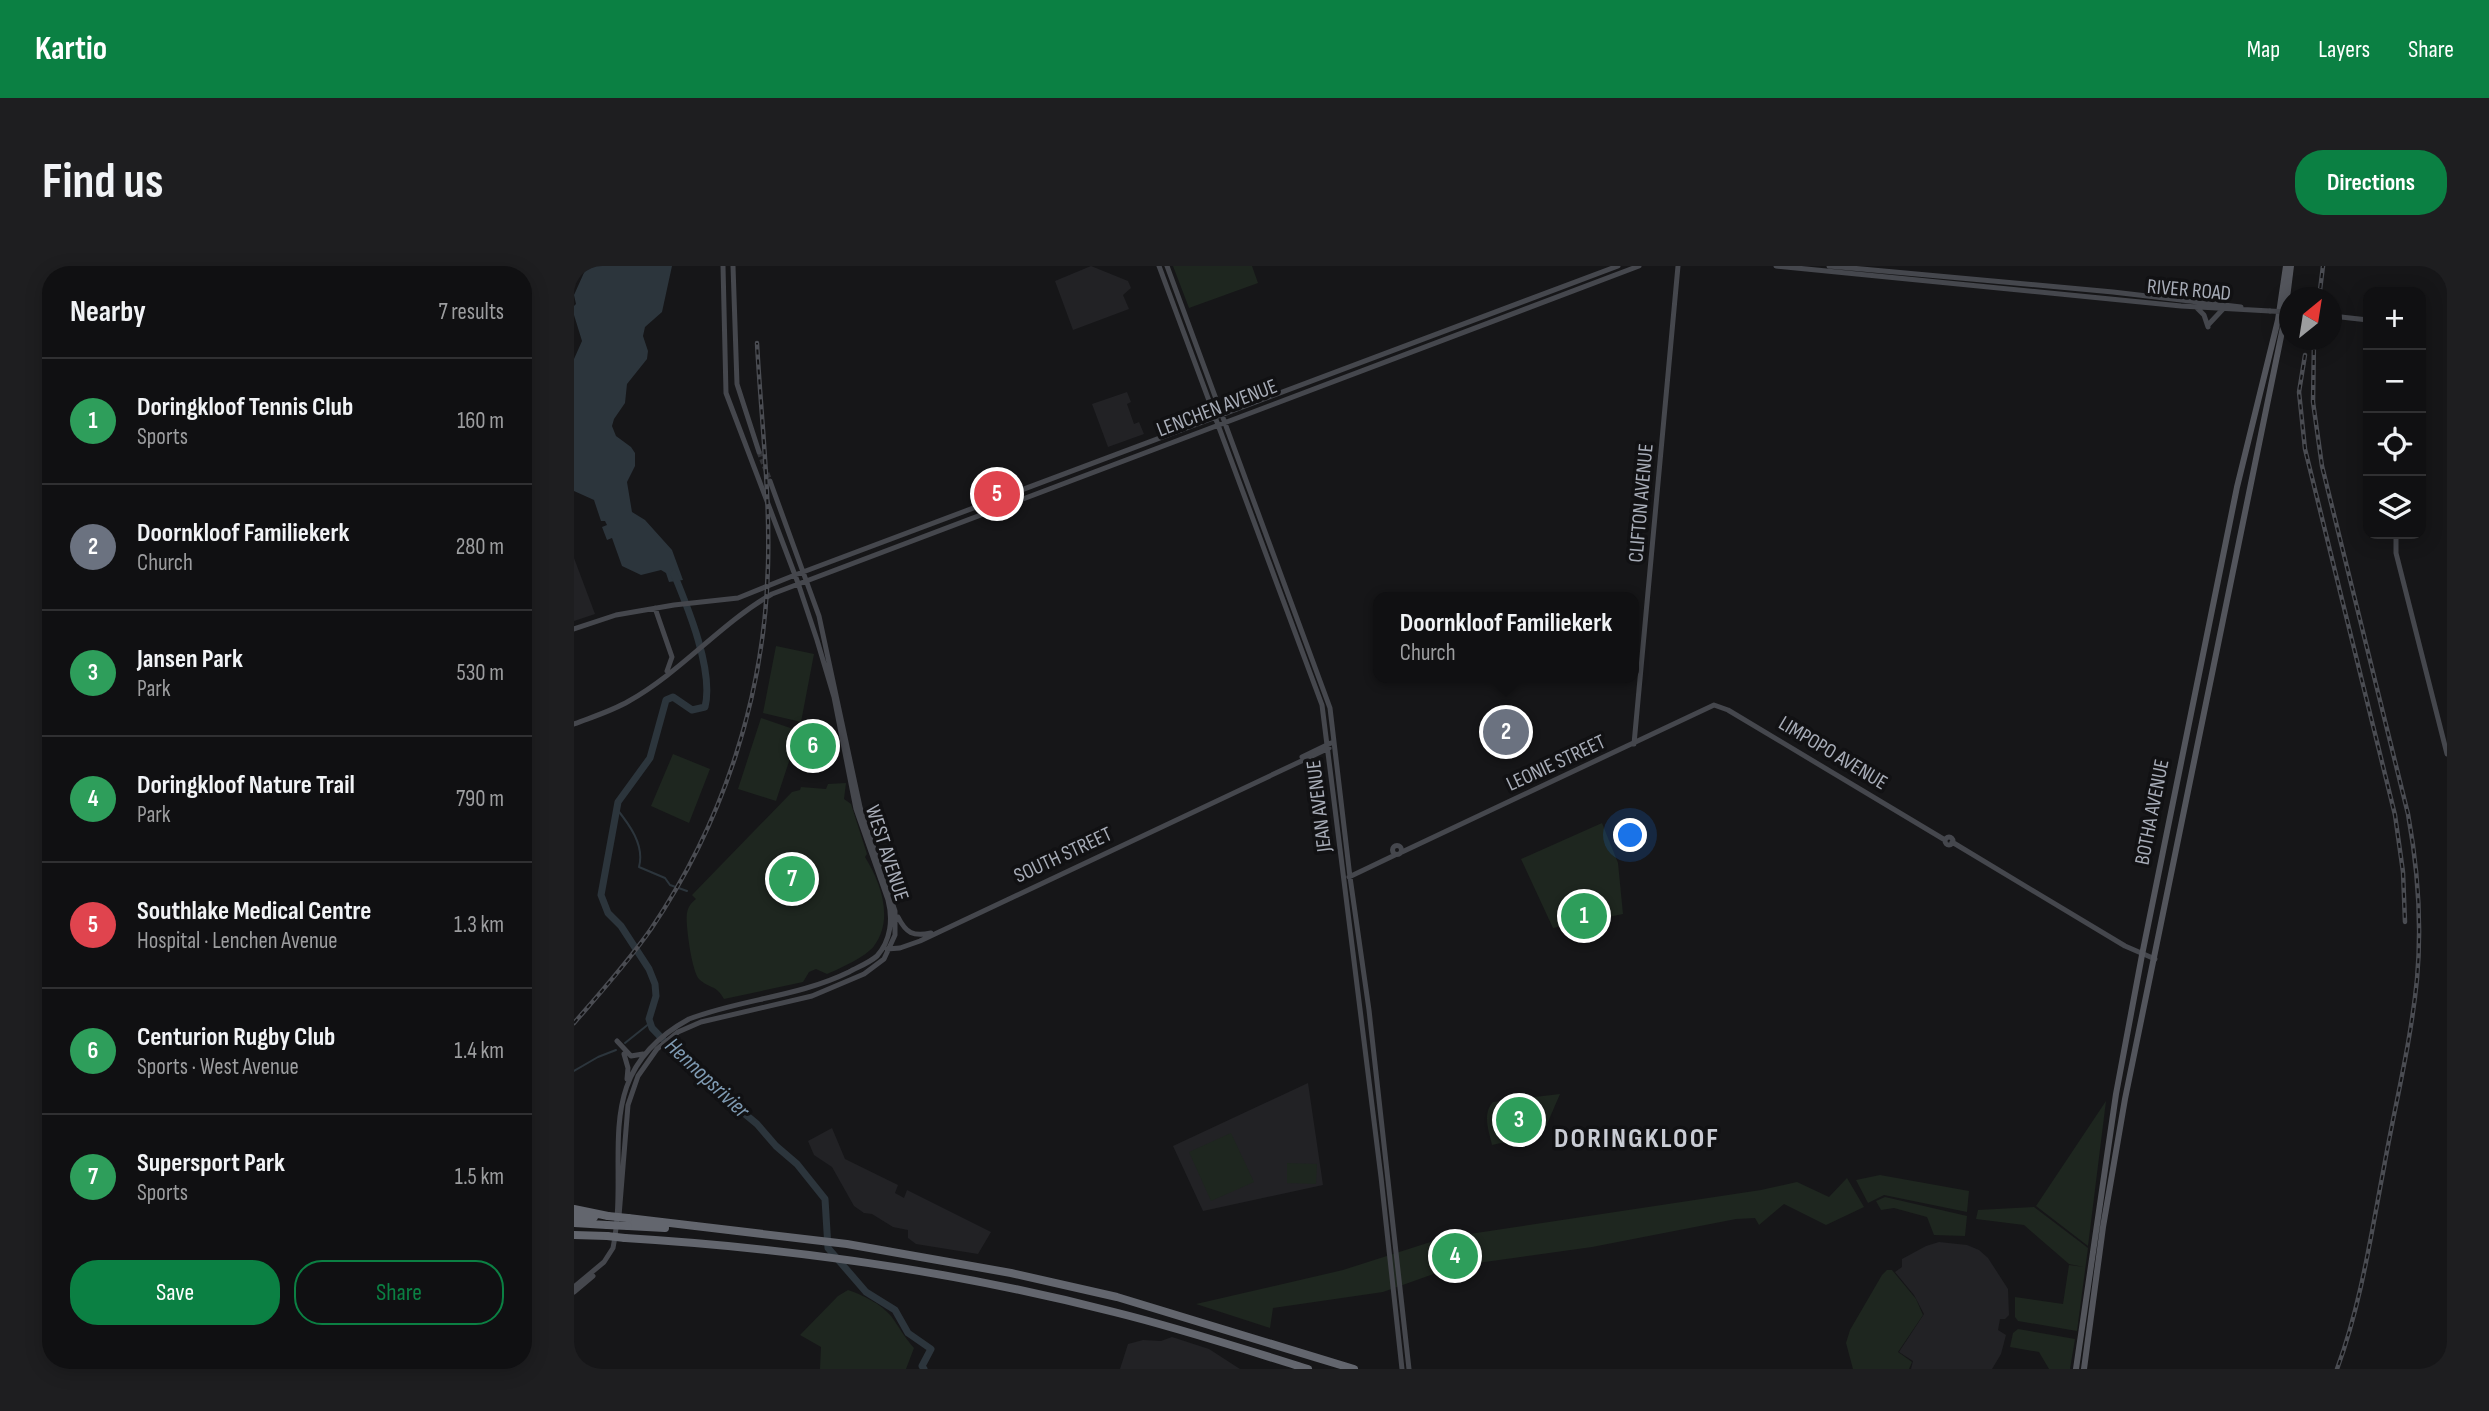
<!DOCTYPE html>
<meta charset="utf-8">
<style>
:root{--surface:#101012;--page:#1e1e20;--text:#f1f3f6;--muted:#9c9d9f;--line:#303032;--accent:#0b8043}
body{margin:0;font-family:"Sofia Sans Condensed",sans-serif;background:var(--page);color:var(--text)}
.controls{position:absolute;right:21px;top:21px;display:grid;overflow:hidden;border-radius:14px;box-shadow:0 4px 18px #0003}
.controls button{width:63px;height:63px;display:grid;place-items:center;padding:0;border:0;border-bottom:2px solid var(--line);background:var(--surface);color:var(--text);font:35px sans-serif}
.compass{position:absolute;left:1705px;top:21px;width:63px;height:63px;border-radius:50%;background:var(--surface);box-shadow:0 4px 18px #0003;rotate:30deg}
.you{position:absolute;left:1057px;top:570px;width:24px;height:24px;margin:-18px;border:5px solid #fff;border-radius:50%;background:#1a73e8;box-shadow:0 0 0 10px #1a73e833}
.badge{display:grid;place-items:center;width:46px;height:46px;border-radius:50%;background:var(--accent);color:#fff;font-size:23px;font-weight:700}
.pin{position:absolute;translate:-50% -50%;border:4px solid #fff;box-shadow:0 2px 7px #0006}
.popup{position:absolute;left:799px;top:326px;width:266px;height:91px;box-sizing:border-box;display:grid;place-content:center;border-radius:14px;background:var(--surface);filter:drop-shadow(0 2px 5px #0005);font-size:23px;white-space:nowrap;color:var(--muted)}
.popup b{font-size:26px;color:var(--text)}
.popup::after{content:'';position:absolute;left:50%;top:100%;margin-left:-14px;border:14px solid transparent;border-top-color:var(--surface)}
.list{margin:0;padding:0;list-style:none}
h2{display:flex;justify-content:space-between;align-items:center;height:91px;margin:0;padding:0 28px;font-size:30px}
h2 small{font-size:23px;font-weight:400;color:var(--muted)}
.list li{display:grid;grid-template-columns:46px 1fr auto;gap:21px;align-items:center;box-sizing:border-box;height:126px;padding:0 28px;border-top:2px solid var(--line)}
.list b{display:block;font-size:26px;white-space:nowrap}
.list p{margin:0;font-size:23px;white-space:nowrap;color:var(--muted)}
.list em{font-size:23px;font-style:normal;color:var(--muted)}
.actions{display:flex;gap:14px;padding:21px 28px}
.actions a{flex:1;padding:16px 0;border:2px solid var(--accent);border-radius:28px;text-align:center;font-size:24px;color:var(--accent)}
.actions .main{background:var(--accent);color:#fff}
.icon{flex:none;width:38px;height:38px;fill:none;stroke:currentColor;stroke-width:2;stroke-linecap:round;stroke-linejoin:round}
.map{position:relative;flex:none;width:1873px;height:1103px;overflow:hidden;border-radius:28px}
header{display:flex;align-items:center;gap:42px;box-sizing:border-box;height:98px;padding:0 35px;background:var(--accent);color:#fff}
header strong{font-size:33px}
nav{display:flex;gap:38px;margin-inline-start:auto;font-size:24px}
.intro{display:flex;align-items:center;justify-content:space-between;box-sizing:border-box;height:168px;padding:0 42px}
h1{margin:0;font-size:49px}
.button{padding:18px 32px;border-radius:28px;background:var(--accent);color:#fff;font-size:24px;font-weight:700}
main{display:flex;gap:42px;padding:0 42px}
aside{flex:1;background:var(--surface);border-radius:28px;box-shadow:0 4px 18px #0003}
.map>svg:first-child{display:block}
.built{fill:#222225}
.green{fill:#1e261f}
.water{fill:#2c353c}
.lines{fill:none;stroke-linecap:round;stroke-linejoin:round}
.stream{stroke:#2c353c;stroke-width:2}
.river{stroke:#2c353c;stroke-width:7}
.secondary-tunnel{stroke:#333438;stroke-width:5;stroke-dasharray:5 2.5;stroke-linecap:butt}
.secondary{stroke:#45474d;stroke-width:5}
.primary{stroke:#53555c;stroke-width:6}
.highway{stroke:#63666e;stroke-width:8}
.rail-casing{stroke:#4a4c52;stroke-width:4.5}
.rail{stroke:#111113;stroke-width:2;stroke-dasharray:5;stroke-linecap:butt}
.secondary-bridge{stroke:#45474d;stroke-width:5}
.highway-bridge{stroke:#63666e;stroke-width:8}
.labels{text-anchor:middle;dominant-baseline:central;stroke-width:7;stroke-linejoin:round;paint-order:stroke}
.street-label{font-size:21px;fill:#a8adb8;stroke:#111113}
.water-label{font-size:23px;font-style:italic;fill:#7f9bb3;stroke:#111113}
.district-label{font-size:28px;font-weight:bold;letter-spacing:2px;fill:#c9ccd4;stroke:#111113}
</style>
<header>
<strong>Kartio</strong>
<nav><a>Map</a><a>Layers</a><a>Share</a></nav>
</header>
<div class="intro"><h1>Find us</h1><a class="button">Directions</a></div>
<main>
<aside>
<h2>Nearby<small>7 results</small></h2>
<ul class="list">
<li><span class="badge" style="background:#2e9e5b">1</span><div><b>Doringkloof Tennis Club</b><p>Sports</p></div><em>160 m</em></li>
<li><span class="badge" style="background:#6b7280">2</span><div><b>Doornkloof Familiekerk</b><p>Church</p></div><em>280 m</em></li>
<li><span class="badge" style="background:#2e9e5b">3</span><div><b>Jansen Park</b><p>Park</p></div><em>530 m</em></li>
<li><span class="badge" style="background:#2e9e5b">4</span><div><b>Doringkloof Nature Trail</b><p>Park</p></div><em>790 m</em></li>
<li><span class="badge" style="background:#e0444e">5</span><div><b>Southlake Medical Centre</b><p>Hospital · Lenchen Avenue</p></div><em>1.3 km</em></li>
<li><span class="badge" style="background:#2e9e5b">6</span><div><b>Centurion Rugby Club</b><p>Sports · West Avenue</p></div><em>1.4 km</em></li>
<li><span class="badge" style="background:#2e9e5b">7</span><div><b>Supersport Park</b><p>Sports</p></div><em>1.5 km</em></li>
</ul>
<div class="actions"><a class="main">Save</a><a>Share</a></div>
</aside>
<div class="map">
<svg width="1873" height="1103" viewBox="0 0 1873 1103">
<rect width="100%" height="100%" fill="#161618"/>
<path class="built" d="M517,0L554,15L557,22L549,29L555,43L499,64L481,15Z
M553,126L557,136L553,138L560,158L565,156L570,168L534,181L518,138Z
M0,292L21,348L0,355Z
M734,817L749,919L629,945L599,880Z
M258,862L271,893L324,919L321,927L330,932L333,924L417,966L404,988L342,978L334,972V964L319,961L298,948L290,947L280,940L258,901L240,889L234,875Z
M1365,976L1393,979L1405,984L1414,992L1434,1023L1435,1049L1431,1053H1426L1424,1064L1432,1069L1427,1088L1418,1103H1337L1339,1095L1325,1086L1350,1048L1340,1029L1321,1006L1328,1001V993L1352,980Z
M598,1071L635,1083L666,1103H546L554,1078L569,1074L587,1075Z"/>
<path class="green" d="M599,0H678L684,17L615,42Z
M202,380L240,388L227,456L189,447Z
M187,452L225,465L202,535L164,523Z
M99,488L136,503L115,557L77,540Z
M272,517L270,533L277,538L293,588L291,591C307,617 320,653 300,680C293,690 265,703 253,708L242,703L235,706L229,716L150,733C142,718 135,723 125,713C118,706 111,657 113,647C114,641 117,637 122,633L118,629L218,526L226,524L227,521L252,523L254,518Z
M1028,557L1044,597L1049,648L979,662L947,593Z
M986,828L970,865L964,869L918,879C915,865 908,848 919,836Z
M1532,835L1514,980L1462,940Z
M657,867L680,916L637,935L615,886Z
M713,897L743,898L742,918L713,917Z
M1306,909L1395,925L1393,946L1310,929L1294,937L1282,914Z
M1273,912L1290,941L1252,959L1210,938L1185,959L1181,952L1162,953L1018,981L882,1000L809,1026L699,1042L696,1062L622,1038L769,1004L869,972L1187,924L1223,916L1255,931Z
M1311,931L1393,950L1391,970L1360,969L1353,951L1320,942L1307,944L1302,935Z
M1460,941L1514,982L1503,1065L1444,1055L1441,1051V1031L1489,1038L1495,999L1510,1001L1495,998L1450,959L1402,953L1404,944Z
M1313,1004H1318L1342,1033L1349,1049L1324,1086L1338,1096L1335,1103H1279L1272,1077L1276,1064L1308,1009Z
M274,1024C289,1029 307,1038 317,1050C325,1061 331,1072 340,1082L332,1103H246L247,1081L226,1069L264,1030Z
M1444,1063L1501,1073L1496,1103H1475L1465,1086L1436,1081L1439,1067Z"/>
<path class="water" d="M13,0H98L88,46L71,61L69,70L74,85L73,93L53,118L51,137L40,153L38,160L42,170L57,181L61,187V200L53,216L58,246L71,254L98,284L109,314L95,316L92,307L87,304L67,309L48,300L38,272L33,274L28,261L33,259L31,255H27L20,234L0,225V93L8,75L0,49V40L2,38L0,29Z"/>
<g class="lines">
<path class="stream" d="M42,542C55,558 71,579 65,601L91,612L96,619L113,625
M51,777L76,757
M0,805L24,791L42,784"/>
<path class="river" d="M100,308C114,342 140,405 131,441L118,444L99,431L92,434L76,492L44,536L27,629L34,647L47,660L75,703L81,718L82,730L75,753L78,762L99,784L127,803L154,834L183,858L202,880L223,898L251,933L254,982L292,1026L321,1044L334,1067L357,1083L348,1100L350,1103"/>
<path class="secondary-tunnel" d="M185,186L196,215"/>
<path class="secondary" d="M159,0L163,118L185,186
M585,0L748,439L807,911L828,1103
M593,0L756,442L776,611L795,744L835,1103
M1202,0L1607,40L1696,45
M1255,0L1539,26L1667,41
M1622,41L1630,49L1634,61
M1758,50L1794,54
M1635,58L1649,43
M1822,268V287L1873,488
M81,342L98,391L93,405
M0,363L42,349L100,339L164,332L221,309L1044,0
M0,458C18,451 38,445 55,435C107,406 147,357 198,328L1065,0
M1060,478L1104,0
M728,491L757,477
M1371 575a4 4 0 1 1 8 0a4 4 0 1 1-8 0Z
M1378,576L1551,680L1581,693
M818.5 584a4.5 4.5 0 1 1 9 0a4.5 4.5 0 1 1-9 0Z
M828,586L1140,439L1154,444L1371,574
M775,611L821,589
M324,651C332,667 339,671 357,667
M313,683L326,682L346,675L755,482
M43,775L57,790L69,788
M50,788L54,802L53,813
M45,950L54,839L64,810L83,783L104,766L127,756L238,730L290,708L310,693L321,669V645L286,541L245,350L196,215
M0,1021L30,996L39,982C57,892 13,809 115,753C167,733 224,731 275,706C284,701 295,697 303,690C317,674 319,653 314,634L282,543L260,431L243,374L224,317L152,127L149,0
M0,1026L19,1010"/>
<path class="primary" d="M1502,1103L1542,828L1568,689L1663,221L1704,54L1712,0
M1510,1103L1529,961L1551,833L1710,56L1717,0"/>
<path class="highway" d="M0,943L34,950
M0,950L20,951
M54,952L273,978L437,1007L543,1031L780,1103
M0,957L33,959
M54,960L91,962
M0,969L33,970
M51,972C216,982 380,1005 540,1046C605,1062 670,1083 734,1103"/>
<g class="rail-casing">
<path id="rail" d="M1745,32L1749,0
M1740,74L1739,136L1748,200L1834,548C1844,603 1848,657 1843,713C1837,776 1821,839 1810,901C1797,969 1787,1038 1763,1103
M1731,89L1725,126L1731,183L1821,549L1829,606L1831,656
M0,757C27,726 54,696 77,663C150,555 191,429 194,299C196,225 187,151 183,77"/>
</g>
<use href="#rail" class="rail"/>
<path class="secondary-bridge" d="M1696,45L1716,46"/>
<path class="highway-bridge" d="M34,950L54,952
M33,959L54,960
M33,970L51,972"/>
</g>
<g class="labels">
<g class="street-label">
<text transform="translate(1615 24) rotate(5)">RIVER ROAD</text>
<text transform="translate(643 142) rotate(-21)">LENCHEN AVENUE</text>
<text transform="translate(1067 237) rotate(-85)">CLIFTON AVENUE</text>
<text transform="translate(1259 487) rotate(31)">LIMPOPO AVENUE</text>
<text transform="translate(982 497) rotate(-25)">LEONIE STREET</text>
<text transform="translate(745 540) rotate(-97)">JEAN AVENUE</text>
<text transform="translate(1578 546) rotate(-79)">BOTHA AVENUE</text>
<text transform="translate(313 587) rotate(72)">WEST AVENUE</text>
<text transform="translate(489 589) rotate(-25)">SOUTH STREET</text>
</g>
<g class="water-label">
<text transform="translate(133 812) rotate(43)">Hennopsrivier</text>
</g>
<g class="district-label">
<text x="1063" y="872">DORINGKLOOF</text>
</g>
</g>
</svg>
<div class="controls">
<button>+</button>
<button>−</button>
<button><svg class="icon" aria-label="locate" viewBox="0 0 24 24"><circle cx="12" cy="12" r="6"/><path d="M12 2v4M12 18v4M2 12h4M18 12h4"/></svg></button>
<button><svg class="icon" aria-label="layers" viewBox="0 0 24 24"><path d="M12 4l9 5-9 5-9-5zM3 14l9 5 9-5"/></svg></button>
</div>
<svg class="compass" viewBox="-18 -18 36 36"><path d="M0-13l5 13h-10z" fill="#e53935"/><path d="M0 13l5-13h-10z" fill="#9c9d9f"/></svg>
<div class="you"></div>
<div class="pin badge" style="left:1010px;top:650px;background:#2e9e5b">1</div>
<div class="pin badge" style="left:932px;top:466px;background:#6b7280">2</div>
<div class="popup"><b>Doornkloof Familiekerk</b>Church</div>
<div class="pin badge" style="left:945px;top:854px;background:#2e9e5b">3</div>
<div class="pin badge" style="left:881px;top:990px;background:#2e9e5b">4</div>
<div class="pin badge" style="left:423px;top:228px;background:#e0444e">5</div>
<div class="pin badge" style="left:239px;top:480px;background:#2e9e5b">6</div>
<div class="pin badge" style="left:218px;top:613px;background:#2e9e5b">7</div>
</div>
</main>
